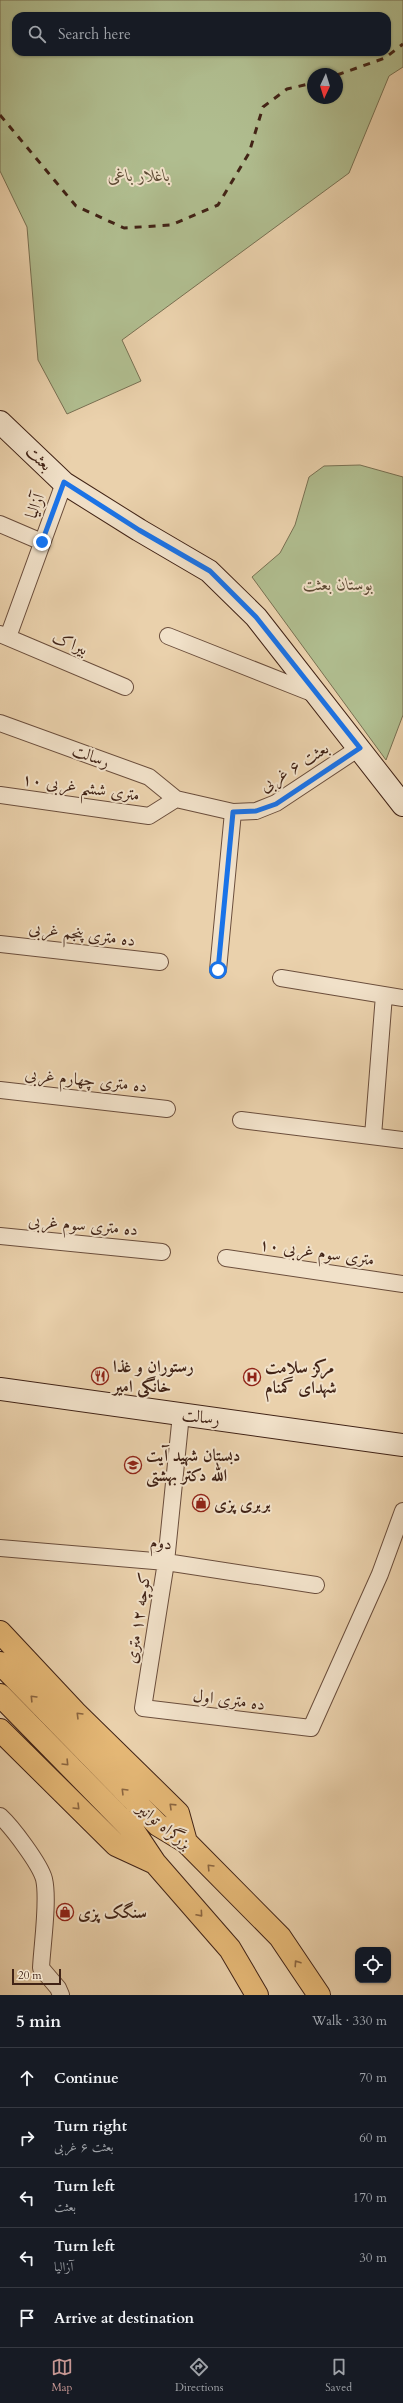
<!DOCTYPE html>
<meta charset="utf-8">
<style>
:root{--surface:#171b24;--page:#242831;--text:#f1f3f6;--muted:#9ea1a6;--line:#363941;--accent:#c59692}
body{margin:0;font-family:Cardo,Amiri,serif;background:var(--page);color:var(--text)}
.controls{position:absolute;right:12px;bottom:12px;display:grid;overflow:hidden;border-radius:8px;box-shadow:0 1px 3px #0004}
.controls button{width:36px;height:36px;display:grid;place-items:center;padding:0;border:0;border-bottom:1px solid var(--line);background:var(--surface);color:var(--text);font:20px sans-serif}
.compass{position:absolute;left:307px;top:68px;width:36px;height:36px;border-radius:50%;background:var(--surface);box-shadow:0 1px 3px #0004;rotate:184deg}
.scale{position:absolute;left:12px;bottom:10px;width:49px;box-sizing:border-box;padding-left:4px;border:2px solid #412316;border-top:0;font-size:11px;line-height:14px;white-space:nowrap;color:#412316;-webkit-text-stroke:3px #f1e1c9;paint-order:stroke}
.stop{position:absolute;width:12px;height:12px;margin:-9px;border:3px solid #1a73e8;border-radius:50%;background:#fff}
.stop.end{background:#1a73e8;border-color:#fff;box-shadow:0 1px 4px #0008}
.list{margin:0;padding:0;list-style:none}
h2{display:flex;justify-content:space-between;align-items:center;height:52px;margin:0;padding:0 16px;font-size:17px}
h2 small{font-size:13px;font-weight:400;color:var(--muted)}
.list li{display:grid;grid-template-columns:26px 1fr auto;gap:12px;align-items:center;box-sizing:border-box;height:60px;padding:0 16px;border-top:1px solid var(--line)}
.list b{display:block;font-size:15px;white-space:nowrap}
.list p{margin:0;font-size:13px;white-space:nowrap;color:var(--muted)}
.list em{font-size:13px;font-style:normal;color:var(--muted)}
.icon{flex:none;width:22px;height:22px;fill:none;stroke:currentColor;stroke-width:2;stroke-linecap:round;stroke-linejoin:round}
.map{position:relative;flex:none;width:403px;height:1995px;overflow:hidden}
.search{position:absolute;background:var(--surface);box-shadow:0 1px 3px #0004;left:12px;right:12px;top:12px;height:44px;display:flex;align-items:center;gap:10px;box-sizing:border-box;padding:0 14px;border-radius:12px;color:var(--muted);font-size:15px}
.sheet{height:352px;background:var(--surface)}
nav{display:flex;justify-content:space-around;align-items:center;box-sizing:border-box;height:56px;border-top:1px solid var(--line);background:var(--surface);font-size:11px;color:var(--muted)}
nav a{display:grid;justify-items:center;gap:2px}
nav .on{color:var(--accent)}
.map>svg:first-child{display:block}
.green{fill:#b0bd8f;stroke:#787052;fill-rule:evenodd}
.lines{fill:none;stroke-linecap:round;stroke-linejoin:round}
.minor-casing{stroke:#6b4e3c;stroke-width:18}
.secondary-casing{stroke:#412316;stroke-width:24}
.trunk-casing{stroke:#412316;stroke-width:24}
.minor{stroke:#f1e1c9;stroke-width:16}
.secondary{stroke:#f1e1c9;stroke-width:22}
.trunk{stroke:#e5b876;stroke-width:22}
.rail{stroke:#412316;stroke-width:3;stroke-dasharray:7 7;stroke-linecap:butt}
.oneway{stroke:#8b6641}
.route{stroke:#1a73e8;stroke-width:5}
.labels{text-anchor:middle;dominant-baseline:central;stroke-width:4;stroke-linejoin:round;paint-order:stroke}
.park-label{font-size:17px;font-style:italic;fill:#5d4a34;stroke:#f1e1c9}
.street-label{font-size:17px;fill:#412316;stroke:#f1e1c9}
.poi-label{font-size:17px;font-weight:bold;fill:#412316;stroke:#f1e1c9;text-anchor:start}
</style>
<div class="map">
<svg width="403" height="1995" viewBox="0 0 403 1995">
<rect width="100%" height="100%" fill="#ead1ac"/>
<filter id="stains"><feTurbulence type="fractalNoise" baseFrequency=".005" numOctaves="4"/><feColorMatrix values="0 0 0 0 .2 0 0 0 0 .09 0 0 0 0 .02 0 0 0 .5 -.17"/></filter>
<radialGradient id="worn" r=".72"><stop offset=".6" stop-color="#630" stop-opacity="0"/><stop offset="1" stop-color="#630" stop-opacity=".3"/></radialGradient>
<path class="green" d="M0,0H403V67L389,76L349,173L122,340L141,381L67,414L38,360L27,227L0,171ZM16,16H387V52H16ZM313,74H337V98H313Z
M360,465L403,477V715L386,760L252,577L280,553L295,525L309,477L324,466Z"/>
<g class="lines">
<g class="minor-casing">
<path id="minor" d="M0,524L42,542
M0,634L125,687
M168,636L317,695
M8,637L64,483
M0,723L149,777L176,799L233,812L256,811L276,803L359,748
M0,795L149,816L176,799
M0,944L160,962
M218,970L233,812
M281,978L403,998
M0,1090L167,1109
M241,1120L403,1140
M373,1136L384,995
M0,1236L162,1252
M226,1258L403,1284
M181,1414L166,1562L143,1708L311,1728L380,1574L403,1511
M0,1548L166,1562L316,1585
M0,1816C12,1827 40,1864 44,1879C49,1900 42,1946 41,1968L58,1988L61,1995"/>
</g>
<g class="secondary-casing">
<path id="secondary" d="M0,422L64,483L139,530L209,571L256,617L403,805
M0,1389L403,1445"/>
</g>
<g class="trunk-casing">
<path id="trunk" d="M0,1632L75,1712L178,1813L186,1842
M0,1663L158,1825L186,1842L280,1937L319,1995
M0,1695L135,1833L155,1863L230,1949L257,1995
M0,1730L116,1845L155,1863"/>
</g>
<use href="#minor" class="minor"/>
<use href="#secondary" class="secondary"/>
<use href="#trunk" class="trunk"/>
<path class="rail" d="M337,75L385,58L403,44
M0,115L76,206L124,228L171,225L218,205L249,153L263,107L287,89L313,83"/>
</g>
<defs><path id="oneway-chevron" d="M-2-3.5L2.5 0L-2 3.5" fill="none" stroke-width="1.6" stroke-linecap="round" stroke-linejoin="round"/></defs>
<g class="oneway">
<use href="#oneway-chevron" transform="translate(33 1698) rotate(-134)"/>
<use href="#oneway-chevron" transform="translate(79 1715) rotate(-135)"/>
<use href="#oneway-chevron" transform="translate(66 1763) rotate(46)"/>
<use href="#oneway-chevron" transform="translate(124 1791) rotate(-135)"/>
<use href="#oneway-chevron" transform="translate(172 1806) rotate(-136)"/>
<use href="#oneway-chevron" transform="translate(77 1807) rotate(45)"/>
<use href="#oneway-chevron" transform="translate(210 1867) rotate(-134)"/>
<use href="#oneway-chevron" transform="translate(200 1914) rotate(49)"/>
<use href="#oneway-chevron" transform="translate(297 1963) rotate(-124)"/>
</g>
<g class="lines">
<path class="route" d="M42,542L64,482L139,530L210,571L256,617L360,748L276,804L256,811L233,812L218,970"/>
</g>
<defs>
<g id="restaurant-ring" transform="scale(0.9)"><circle r="9.5" fill="#f1e1c9" stroke="#8f2418" stroke-width="1.5"/><path d="M-5-6h1v4h1v-4h1v4h1v-4h1v5L-1.5 .5V6h-2V.5L-5-1ZM5-6V6H3V1.5H1.5Q1.5-4 5-6Z" fill="#8f2418"/></g>
<g id="hospital-ring" transform="scale(0.9)"><circle r="9.5" fill="#f1e1c9" stroke="#8f2418" stroke-width="1.5"/><path d="M-5-5h3v3.5h4V-5h3V5h-3V1.5h-4V5h-3Z" fill="#8f2418"/></g>
<g id="school-ring" transform="scale(0.9)"><circle r="9.5" fill="#f1e1c9" stroke="#8f2418" stroke-width="1.5"/><path d="M0-5L7-2L0 1L-7-2ZM-4 1L0 2.5L4 1V4Q0 6-4 4Z" fill="#8f2418"/></g>
<g id="shop-ring" transform="scale(0.9)"><circle r="9.5" fill="#f1e1c9" stroke="#8f2418" stroke-width="1.5"/><path d="M-5-2.5h2.3a2.7 3.5 0 0 1 5.4 0H5L5.5 6h-11ZM-1.5-2.5h3a1.5 2.3 0 0 0-3 0Z" fill="#8f2418"/></g>
</defs>
<g fill-rule="evenodd">
<use href="#restaurant-ring" x="100" y="1376"/>
<use href="#hospital-ring" x="252" y="1377"/>
<use href="#school-ring" x="133" y="1465"/>
<use href="#shop-ring" x="201" y="1503"/>
<use href="#shop-ring" x="65" y="1912"/>
</g>
<g class="labels">
<g class="park-label">
<text x="139" y="175">باغلار باغی</text>
<text x="338" y="584">بوستان بعثت</text>
</g>
<g class="street-label">
<text transform="translate(39 458) rotate(43)">بعثت</text>
<text transform="translate(35 506) rotate(-69)">آزالیا</text>
<text transform="translate(70 643) rotate(23)">بیراک</text>
<text transform="translate(91 756) rotate(20)">رسالت</text>
<text transform="translate(294 767) rotate(-32)">بعثت ۶ غربی</text>
<text transform="translate(81 787) rotate(8)">۱۰ متری ششم غربی</text>
<text transform="translate(82 934) rotate(7)">ده متری پنجم غربی</text>
<text transform="translate(86 1080) rotate(6)">ده متری چهارم غربی</text>
<text transform="translate(83 1225) rotate(5)">ده متری سوم غربی</text>
<text transform="translate(317 1252) rotate(8)">۱۰ متری سوم غربی</text>
<text transform="translate(201 1417) rotate(8)">رسالت</text>
<text transform="translate(161 1543) rotate(6)">دوم</text>
<text transform="translate(138 1618) rotate(-81)">کوچه ۱۲ متری</text>
<text transform="translate(229 1700) rotate(7)">ده متری اول</text>
<text transform="translate(164 1826) rotate(39)">بزرگراه توانیر</text>
</g>
<g class="poi-label">
<text x="113" y="1366">رستوران و غذا<tspan x="113" dy="20">خانگی امیر</tspan></text>
<text x="265" y="1367">مرکز سلامت<tspan x="265" dy="20">شهدای گمنام</tspan></text>
<text x="146" y="1455">دبستان شهید آیت<tspan x="146" dy="20">الله دکتر بهشتی</tspan></text>
<text x="214" y="1503">بربری پزی</text>
<text x="78" y="1912">سنگک پزی</text>
</g>
</g>
<rect width="100%" height="100%" filter="url(#stains)"/>
<rect width="100%" height="100%" fill="url(#worn)"/>
</svg>
<div class="controls">
<button><svg class="icon" aria-label="locate" viewBox="0 0 24 24"><circle cx="12" cy="12" r="6"/><path d="M12 2v4M12 18v4M2 12h4M18 12h4"/></svg></button>
</div>
<svg class="compass" viewBox="-18 -18 36 36"><path d="M0-13l5 13h-10z" fill="#e53935"/><path d="M0 13l5-13h-10z" fill="#9ea1a6"/></svg>
<div class="scale">20 m</div>
<div class="stop" style="left:218px;top:970px"></div>
<div class="stop end" style="left:42px;top:542px"></div>
<div class="search"><svg class="icon" aria-label="search" viewBox="0 0 24 24"><circle cx="10" cy="10" r="6"/><path d="M15 15l6 6"/></svg>Search here</div>
</div>
<section class="sheet">
<h2>5 min<small>Walk · 330 m</small></h2>
<ul class="list">
<li><svg class="icon" aria-label="ahead" viewBox="0 0 24 24"><path d="M12 20V5M6 11l6-6 6 6"/></svg><div><b>Continue</b></div><em>70 m</em></li>
<li><svg class="icon" aria-label="right" viewBox="0 0 24 24"><path d="M7 20v-9h11M14 6l5 5-5 5"/></svg><div><b>Turn right</b><p>بعثت ۶ غربی</p></div><em>60 m</em></li>
<li><svg class="icon" aria-label="left" viewBox="0 0 24 24"><path d="M17 20v-9H6M10 6l-5 5 5 5"/></svg><div><b>Turn left</b><p>بعثت</p></div><em>170 m</em></li>
<li><svg class="icon" aria-label="left" viewBox="0 0 24 24"><path d="M17 20v-9H6M10 6l-5 5 5 5"/></svg><div><b>Turn left</b><p>آزالیا</p></div><em>30 m</em></li>
<li><svg class="icon" aria-label="arrive" viewBox="0 0 24 24"><path d="M6 21V4h12l-3 4 3 4H6"/></svg><div><b>Arrive at destination</b></div></li>
</ul>
</section>
<nav>
<a class="on"><svg class="icon" aria-label="map" viewBox="0 0 24 24"><path d="M3 6l6-2 6 2 6-2v14l-6 2-6-2-6 2zM9 4v14M15 6v14"/></svg>Map</a>
<a><svg class="icon" aria-label="directions" viewBox="0 0 24 24"><path d="M12 3l9 9-9 9-9-9zM9 14v-3h6M13 9l2 2-2 2"/></svg>Directions</a>
<a><svg class="icon" aria-label="saved" viewBox="0 0 24 24"><path d="M7 4h10v16l-5-4-5 4z"/></svg>Saved</a>
</nav>
